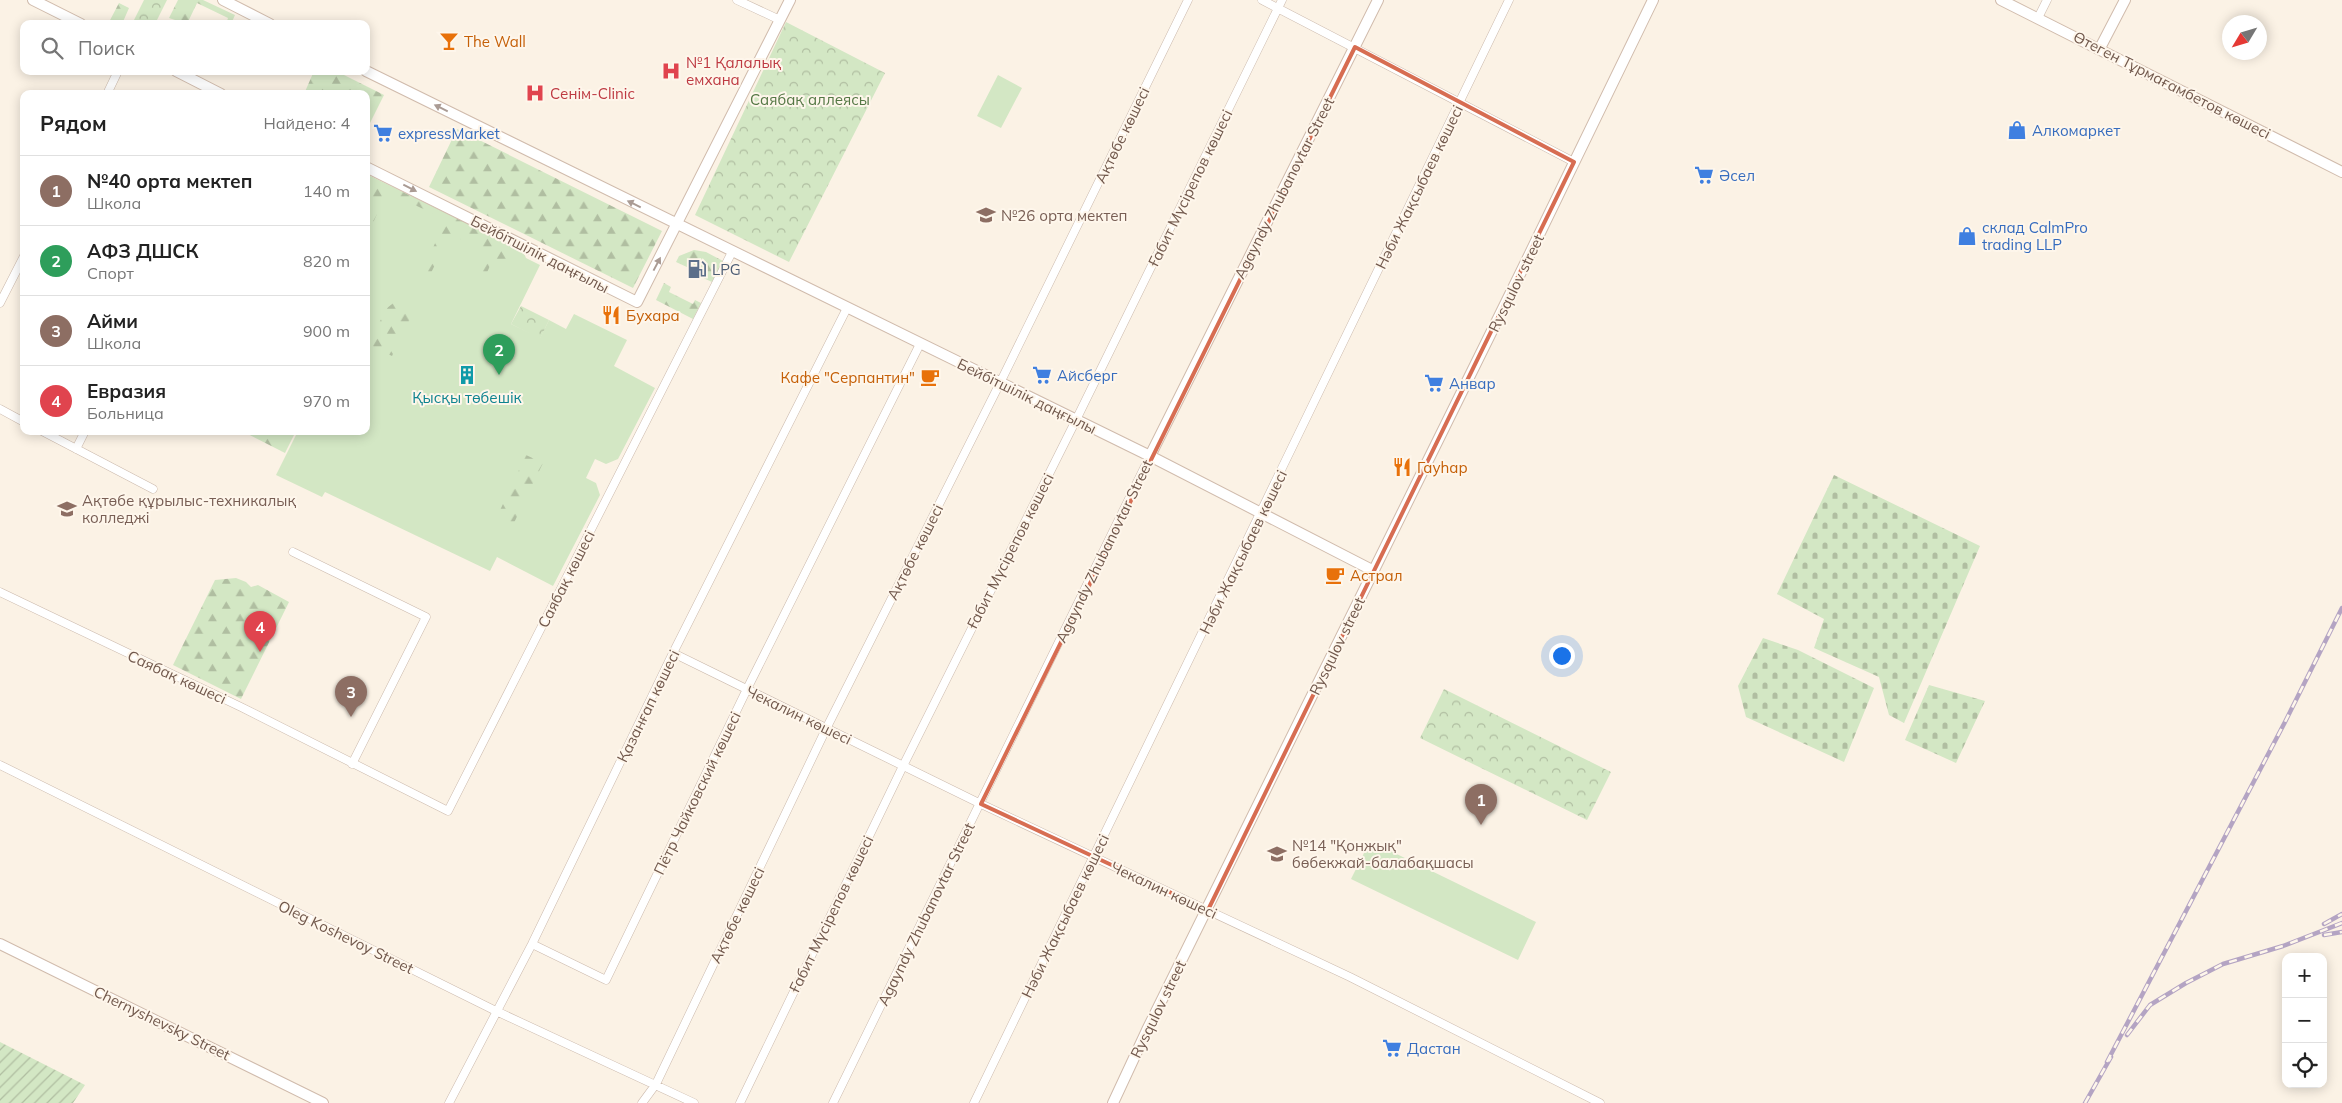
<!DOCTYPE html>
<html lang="ru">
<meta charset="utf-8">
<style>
:root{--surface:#fff;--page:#f6f6f6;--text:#222;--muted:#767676;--line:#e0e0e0;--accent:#0b8043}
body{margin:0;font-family:Mulish,sans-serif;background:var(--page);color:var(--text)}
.controls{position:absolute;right:15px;bottom:15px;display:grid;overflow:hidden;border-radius:10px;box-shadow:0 2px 12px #0003}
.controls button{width:45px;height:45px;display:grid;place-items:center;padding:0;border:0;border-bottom:1px solid var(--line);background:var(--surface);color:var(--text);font:25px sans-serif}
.compass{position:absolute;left:2222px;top:15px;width:45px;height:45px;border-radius:50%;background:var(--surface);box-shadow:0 2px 12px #0003;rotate:232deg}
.you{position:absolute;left:1561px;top:655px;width:18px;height:18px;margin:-12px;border:4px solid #fff;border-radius:50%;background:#1a73e8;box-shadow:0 0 0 8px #1a73e833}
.badge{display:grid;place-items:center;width:32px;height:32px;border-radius:50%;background:var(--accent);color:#fff;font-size:16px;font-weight:700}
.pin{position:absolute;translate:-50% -41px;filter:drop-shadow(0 1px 2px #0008)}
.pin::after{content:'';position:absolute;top:26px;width:18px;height:15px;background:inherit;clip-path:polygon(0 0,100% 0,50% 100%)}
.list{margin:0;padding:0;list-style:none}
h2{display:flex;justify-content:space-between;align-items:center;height:65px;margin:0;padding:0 20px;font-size:21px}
h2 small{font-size:16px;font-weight:400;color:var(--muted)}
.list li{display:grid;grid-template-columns:32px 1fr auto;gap:15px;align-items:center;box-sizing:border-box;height:70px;padding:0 20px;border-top:1px solid var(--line)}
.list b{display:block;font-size:19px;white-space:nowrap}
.list p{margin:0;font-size:16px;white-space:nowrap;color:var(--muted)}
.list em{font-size:16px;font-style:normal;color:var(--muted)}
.icon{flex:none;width:28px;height:28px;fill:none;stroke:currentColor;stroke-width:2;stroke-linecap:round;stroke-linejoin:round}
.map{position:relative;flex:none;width:2342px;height:1103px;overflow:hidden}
.search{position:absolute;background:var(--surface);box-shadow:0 2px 12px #0003;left:20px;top:20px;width:350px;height:55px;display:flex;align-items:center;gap:12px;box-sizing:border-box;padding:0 18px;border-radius:10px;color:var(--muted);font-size:19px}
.panel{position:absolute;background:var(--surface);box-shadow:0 2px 12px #0003;left:20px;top:90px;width:350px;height:345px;border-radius:10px}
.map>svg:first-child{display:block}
.grass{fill:#d3e7c4}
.forest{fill:url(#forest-firs)}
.cemetery{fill:url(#cemetery-stones)}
.park{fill:url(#park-crowns)}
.garden{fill:url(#garden-furrows)}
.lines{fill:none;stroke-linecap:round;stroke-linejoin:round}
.street-casing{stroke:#cbb9ac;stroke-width:9}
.secondary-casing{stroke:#d0bbac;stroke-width:12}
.street{stroke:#fff;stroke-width:8}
.secondary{stroke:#fff;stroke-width:10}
.rail-casing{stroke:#b4a4c3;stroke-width:4.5}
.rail{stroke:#fef6eb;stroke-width:2.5;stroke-dasharray:8;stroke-linecap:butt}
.oneway{fill:#aa9b94}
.marked{fill:none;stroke:#d76d52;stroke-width:4;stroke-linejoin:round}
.labels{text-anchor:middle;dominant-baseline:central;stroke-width:4;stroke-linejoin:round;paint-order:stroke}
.food-label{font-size:15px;fill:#c56008;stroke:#fef6eb;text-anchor:start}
.health-label{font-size:15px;fill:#be3a42;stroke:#fef6eb;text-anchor:start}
.street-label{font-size:15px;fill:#71584c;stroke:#fef6eb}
.park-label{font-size:15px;fill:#547744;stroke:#fef6eb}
.shop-label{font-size:15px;fill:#366cbe;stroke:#fef6eb;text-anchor:start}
.education-label{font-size:15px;fill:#785e54;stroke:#fef6eb;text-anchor:start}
.service-label{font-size:15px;fill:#4e5e75;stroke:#fef6eb;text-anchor:start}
.culture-label{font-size:15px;fill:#0d838f;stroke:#fef6eb}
</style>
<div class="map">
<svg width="2342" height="1103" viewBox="0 0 2342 1103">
<defs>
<pattern id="forest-firs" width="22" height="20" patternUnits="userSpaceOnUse" patternTransform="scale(1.25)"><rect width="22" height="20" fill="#d3e7c4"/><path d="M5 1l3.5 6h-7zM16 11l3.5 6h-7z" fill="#b0bea1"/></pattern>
<pattern id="cemetery-stones" width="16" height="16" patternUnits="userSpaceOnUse" patternTransform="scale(1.25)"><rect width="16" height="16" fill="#d3e7c4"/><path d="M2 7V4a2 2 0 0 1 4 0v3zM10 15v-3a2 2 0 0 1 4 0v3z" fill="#b0bea1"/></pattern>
<pattern id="park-crowns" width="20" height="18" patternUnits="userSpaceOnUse" patternTransform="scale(1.25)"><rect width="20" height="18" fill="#d3e7c4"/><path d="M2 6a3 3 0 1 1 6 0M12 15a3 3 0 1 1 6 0" fill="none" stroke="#b0bea1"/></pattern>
<pattern id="garden-furrows" width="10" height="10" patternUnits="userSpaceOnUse" patternTransform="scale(1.25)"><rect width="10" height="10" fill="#d3e7c4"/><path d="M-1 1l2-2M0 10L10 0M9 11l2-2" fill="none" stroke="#b0bea1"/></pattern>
</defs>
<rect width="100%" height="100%" fill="#fbf2e5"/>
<path class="grass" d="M998,75L1022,88L1001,128L977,116Z
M366,174L523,251L526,258L540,265L511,324L540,338L549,320L566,329L574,314L627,340L614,366L655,388L618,459L606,464L595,459L586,478L596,483L600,495L553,586L497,557L490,571L325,492L322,497L276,475L298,431H366Z
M1370,841L1536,922L1518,960L1351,879Z"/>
<path class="forest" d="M178,0H203L235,15L231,24H226L228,18L197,3L187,24L169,18Z
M119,3L129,8L122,24H108Z
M314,71H336L384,95L366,131V94H304Z
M457,129L662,231L633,288L429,187Z
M366,174L513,246L504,264L493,259L485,277L476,273L487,252L450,234L430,275L422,271L446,220L390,193L381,211L366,204V195L371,185L366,182Z
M366,209L377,214L366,238Z
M694,250L706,252L723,261L712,282L701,277L705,270L691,263L689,268L676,262L679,256Z
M664,283L671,287L669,292L693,304L695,300L701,303L693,319L656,300Z
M396,301L414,311L392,356L368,344L387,308Z
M242,431H296L285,453Z
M526,455L543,463L511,529L495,521Z
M236,578L246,582L251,587L258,585L289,602L241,699L173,665L215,580Z"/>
<path class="cemetery" d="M1834,475L1980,546L1904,723L1889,715L1879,677L1814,648L1824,619L1777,594Z
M1763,638L1798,650L1874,688L1844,762L1746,717L1738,686Z
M1929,685L1985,701L1956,763L1905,740Z"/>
<path class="park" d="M144,0H167L155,24H132Z
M786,22L885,73L789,262L695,215Z
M521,306L549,320L540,339L511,324Z
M1444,689L1611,772L1587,820L1420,738Z"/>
<path class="garden" d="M0,1042L85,1085L73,1103H0Z"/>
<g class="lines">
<g class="street-casing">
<path id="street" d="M737,0L780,20
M1262,0L1574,162
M2038,18L2047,0
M107,94L118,71
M0,303L24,256
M0,409L24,422
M42,431L153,489
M76,449L85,431
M293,552L426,617L352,764
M0,592L241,707L448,811L732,252
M673,653L981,804L1350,977L1600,1103
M0,765L496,1011L694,1103
M532,944L606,980L747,689L920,344
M449,1103L532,944L673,653L847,308
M642,1103L656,1084L826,729L1000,383L1188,0
M740,1103L903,766L1076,420L1282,0
M833,1103L1150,456
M974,1103L1509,0"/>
</g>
<g class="secondary-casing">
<path id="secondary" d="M33,0L81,24
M223,0L270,24
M2001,0L2342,172
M2100,48L2125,0
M176,71L221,94
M366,71L1150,456L1374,571
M366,167L637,302L790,0
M1150,456L1378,0
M0,944L323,1103
M1113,1103L1147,1030L1520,274L1653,0"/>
</g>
<use href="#street" class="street"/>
<use href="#secondary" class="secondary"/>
<g class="rail-casing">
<path id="rail" d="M2324,924L2342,914
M2324,935L2342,932
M2127,1035L2150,1005L2186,983L2223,964L2283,946L2342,923
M2107,1062L2285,722L2342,608
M2085,1103L2111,1057"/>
</g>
<use href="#rail" class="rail"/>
</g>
<defs><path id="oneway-solid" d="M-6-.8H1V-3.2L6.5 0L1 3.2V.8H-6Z" transform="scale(1.25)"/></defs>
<g class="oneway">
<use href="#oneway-solid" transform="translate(441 108) rotate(-154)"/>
<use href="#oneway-solid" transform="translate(410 188) rotate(27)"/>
<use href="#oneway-solid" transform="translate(634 204) rotate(-154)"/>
<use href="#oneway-solid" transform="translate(657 264) rotate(-62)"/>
</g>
<path class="marked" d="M1355,47L1574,162L1208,910L981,804Z"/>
<defs>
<g id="bar-bare" transform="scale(1.5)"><path d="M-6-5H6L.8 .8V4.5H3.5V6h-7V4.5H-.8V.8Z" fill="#e8710a" stroke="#fef6eb" stroke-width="2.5" paint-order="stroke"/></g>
<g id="hospital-bare" transform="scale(1.5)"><path d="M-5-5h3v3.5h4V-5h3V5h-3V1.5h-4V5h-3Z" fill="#e0444e" stroke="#fef6eb" stroke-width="2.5" paint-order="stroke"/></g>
<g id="shop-bare" transform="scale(1.5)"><path d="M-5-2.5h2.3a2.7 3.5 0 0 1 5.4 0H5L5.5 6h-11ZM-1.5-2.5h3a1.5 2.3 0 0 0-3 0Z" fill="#3f7fe0" stroke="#fef6eb" stroke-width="2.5" paint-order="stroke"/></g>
<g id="supermarket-bare" transform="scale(1.5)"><path d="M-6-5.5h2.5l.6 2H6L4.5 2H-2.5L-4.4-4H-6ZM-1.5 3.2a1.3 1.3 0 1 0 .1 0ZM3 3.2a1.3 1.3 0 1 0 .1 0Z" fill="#3f7fe0" stroke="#fef6eb" stroke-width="2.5" paint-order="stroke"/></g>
<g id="school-bare" transform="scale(1.5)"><path d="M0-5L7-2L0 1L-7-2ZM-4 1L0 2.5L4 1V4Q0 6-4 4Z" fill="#8d6e63" stroke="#fef6eb" stroke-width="2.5" paint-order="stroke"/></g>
<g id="fuel-bare" transform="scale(1.5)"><path d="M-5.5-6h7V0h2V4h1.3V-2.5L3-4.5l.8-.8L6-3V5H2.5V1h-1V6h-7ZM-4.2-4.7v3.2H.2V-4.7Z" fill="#5c6f8a" stroke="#fef6eb" stroke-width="2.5" paint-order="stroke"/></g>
<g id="restaurant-bare" transform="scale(1.5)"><path d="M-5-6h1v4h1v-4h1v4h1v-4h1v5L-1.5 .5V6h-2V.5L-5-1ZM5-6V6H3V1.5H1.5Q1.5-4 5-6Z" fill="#e8710a" stroke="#fef6eb" stroke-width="2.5" paint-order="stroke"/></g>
<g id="building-bare" transform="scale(1.5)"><path d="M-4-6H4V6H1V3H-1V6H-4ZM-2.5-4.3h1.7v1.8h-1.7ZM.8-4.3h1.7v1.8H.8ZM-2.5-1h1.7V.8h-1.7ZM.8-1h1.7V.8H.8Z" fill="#0f9aa8" stroke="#fef6eb" stroke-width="2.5" paint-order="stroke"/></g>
<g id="cafe-bare" transform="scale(1.5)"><path d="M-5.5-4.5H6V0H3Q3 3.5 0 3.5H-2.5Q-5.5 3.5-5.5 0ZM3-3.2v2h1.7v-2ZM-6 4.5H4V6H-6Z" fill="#e8710a" stroke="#fef6eb" stroke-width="2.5" paint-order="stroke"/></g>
<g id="university-bare" transform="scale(1.5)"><path d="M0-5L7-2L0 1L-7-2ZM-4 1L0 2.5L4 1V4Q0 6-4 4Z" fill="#8d6e63" stroke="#fef6eb" stroke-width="2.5" paint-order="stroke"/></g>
</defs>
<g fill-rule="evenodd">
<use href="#bar-bare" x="449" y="41"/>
<use href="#hospital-bare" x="671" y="71"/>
<use href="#hospital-bare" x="535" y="93"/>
<use href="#shop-bare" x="2017" y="130"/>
<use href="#supermarket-bare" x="383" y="133"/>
<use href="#supermarket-bare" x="1704" y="175"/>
<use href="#school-bare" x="986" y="215"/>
<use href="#shop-bare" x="1967" y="236"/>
<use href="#fuel-bare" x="697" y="269"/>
<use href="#restaurant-bare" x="611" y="315"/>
<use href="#building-bare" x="467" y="375"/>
<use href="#supermarket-bare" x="1042" y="375"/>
<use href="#cafe-bare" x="930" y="377"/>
<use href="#supermarket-bare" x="1434" y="383"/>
<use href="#restaurant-bare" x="1402" y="467"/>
<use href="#university-bare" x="67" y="509"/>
<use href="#cafe-bare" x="1335" y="575"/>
<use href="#school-bare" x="1277" y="854"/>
<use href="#supermarket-bare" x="1392" y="1048"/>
</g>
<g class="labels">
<g class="food-label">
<text x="464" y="41">The Wall</text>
<text x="626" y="315">Бухара</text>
<text x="915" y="377" text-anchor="end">Кафе "Серпантин"</text>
<text x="1417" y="467">Гауhар</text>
<text x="1350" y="575">Астрал</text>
</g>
<g class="health-label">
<text x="686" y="62">№1 Қалалық<tspan x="686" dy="17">емхана</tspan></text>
<text x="550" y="93">Сенім-Clinic</text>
</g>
<g class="street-label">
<text transform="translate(2172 85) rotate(27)">Өтеген Тұрмағамбетов көшесі</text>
<text transform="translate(1122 135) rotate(-64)">Ақтөбе көшесі</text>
<text transform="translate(1419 187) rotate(-64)">Нәби Жақсыбаев көшесі</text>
<text transform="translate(1190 188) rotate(-64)">Ғабит Мүсірепов көшесі</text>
<text transform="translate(1284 188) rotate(-63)">Agayndy Zhubanovtar Street</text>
<text transform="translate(540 254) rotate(27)">Бейбітшілік даңғылы</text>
<text transform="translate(1516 283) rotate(-64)">Rysqulov street</text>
<text transform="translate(1027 396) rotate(26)">Бейбітшілік даңғылы</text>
<text transform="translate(1010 551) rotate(-63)">Ғабит Мүсірепов көшесі</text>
<text transform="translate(1104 551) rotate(-64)">Agayndy Zhubanovtar Street</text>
<text transform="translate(915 552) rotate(-63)">Ақтөбе көшесі</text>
<text transform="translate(1243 552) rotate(-64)">Нәби Жақсыбаев көшесі</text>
<text transform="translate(566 579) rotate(-63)">Саябақ көшесі</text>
<text transform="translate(1337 646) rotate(-64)">Rysqulov street</text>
<text transform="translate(177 677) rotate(25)">Саябақ көшесі</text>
<text transform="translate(648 706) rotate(-64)">Қазанғап көшесі</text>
<text transform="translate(799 715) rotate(26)">Чекалин көшесі</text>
<text transform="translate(697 793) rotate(-64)">Пётр Чайковский көшесі</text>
<text transform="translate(1164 890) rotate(25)">Чекалин көшесі</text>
<text transform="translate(831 914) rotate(-64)">Ғабит Мүсірепов көшесі</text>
<text transform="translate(926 914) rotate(-64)">Agayndy Zhubanovtar Street</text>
<text transform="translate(737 915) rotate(-64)">Ақтөбе көшесі</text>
<text transform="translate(1065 916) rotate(-64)">Нәби Жақсыбаев көшесі</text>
<text transform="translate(346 937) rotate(26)">Oleg Koshevoy Street</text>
<text transform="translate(1158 1009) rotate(-64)">Rysqulov street</text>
<text transform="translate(162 1023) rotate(26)">Chernyshevsky Street</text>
</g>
<g class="park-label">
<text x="810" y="99">Саябақ аллеясы</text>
</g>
<g class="shop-label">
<text x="2032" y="130">Алкомаркет</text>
<text x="398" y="133">expressMarket</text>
<text x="1719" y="175">Əсел</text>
<text x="1982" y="227">склад CalmPro<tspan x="1982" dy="17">trading LLP</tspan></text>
<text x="1057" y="375">Айсберг</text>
<text x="1449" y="383">Анвар</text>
<text x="1407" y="1048">Дастан</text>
</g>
<g class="education-label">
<text x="1001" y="215">№26 орта мектеп</text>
<text x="82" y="500">Ақтөбе құрылыс-техникалық<tspan x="82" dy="17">колледжі</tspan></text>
<text x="1292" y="845">№14 "Қонжық"<tspan x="1292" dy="17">бөбекжай-балабақшасы</tspan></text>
</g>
<g class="service-label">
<text x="712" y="269">LPG</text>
</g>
<g class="culture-label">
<text x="467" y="397">Қысқы төбешік</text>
</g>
</g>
</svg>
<div class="controls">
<button>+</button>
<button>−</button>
<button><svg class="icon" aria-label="locate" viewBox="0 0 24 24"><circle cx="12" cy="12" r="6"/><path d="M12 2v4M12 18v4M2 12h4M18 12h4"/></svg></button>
</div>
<svg class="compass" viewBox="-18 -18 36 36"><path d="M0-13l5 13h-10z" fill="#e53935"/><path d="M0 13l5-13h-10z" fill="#767676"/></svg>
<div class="you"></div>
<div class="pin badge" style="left:1481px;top:825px;background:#8d6e63">1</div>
<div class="pin badge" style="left:499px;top:375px;background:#2e9e5b">2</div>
<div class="pin badge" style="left:351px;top:717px;background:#8d6e63">3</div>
<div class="pin badge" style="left:260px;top:652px;background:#e0444e">4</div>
<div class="search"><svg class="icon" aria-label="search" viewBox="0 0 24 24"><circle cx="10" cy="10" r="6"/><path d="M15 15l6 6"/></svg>Поиск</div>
<section class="panel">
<h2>Рядом<small>Найдено: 4</small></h2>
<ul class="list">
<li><span class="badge" style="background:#8d6e63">1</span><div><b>№40 орта мектеп</b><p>Школа</p></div><em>140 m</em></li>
<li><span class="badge" style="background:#2e9e5b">2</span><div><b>АФЗ ДШСК</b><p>Спорт</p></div><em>820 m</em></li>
<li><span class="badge" style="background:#8d6e63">3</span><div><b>Айми</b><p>Школа</p></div><em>900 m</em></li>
<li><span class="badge" style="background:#e0444e">4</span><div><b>Евразия</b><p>Больница</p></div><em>970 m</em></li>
</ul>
</section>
</div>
